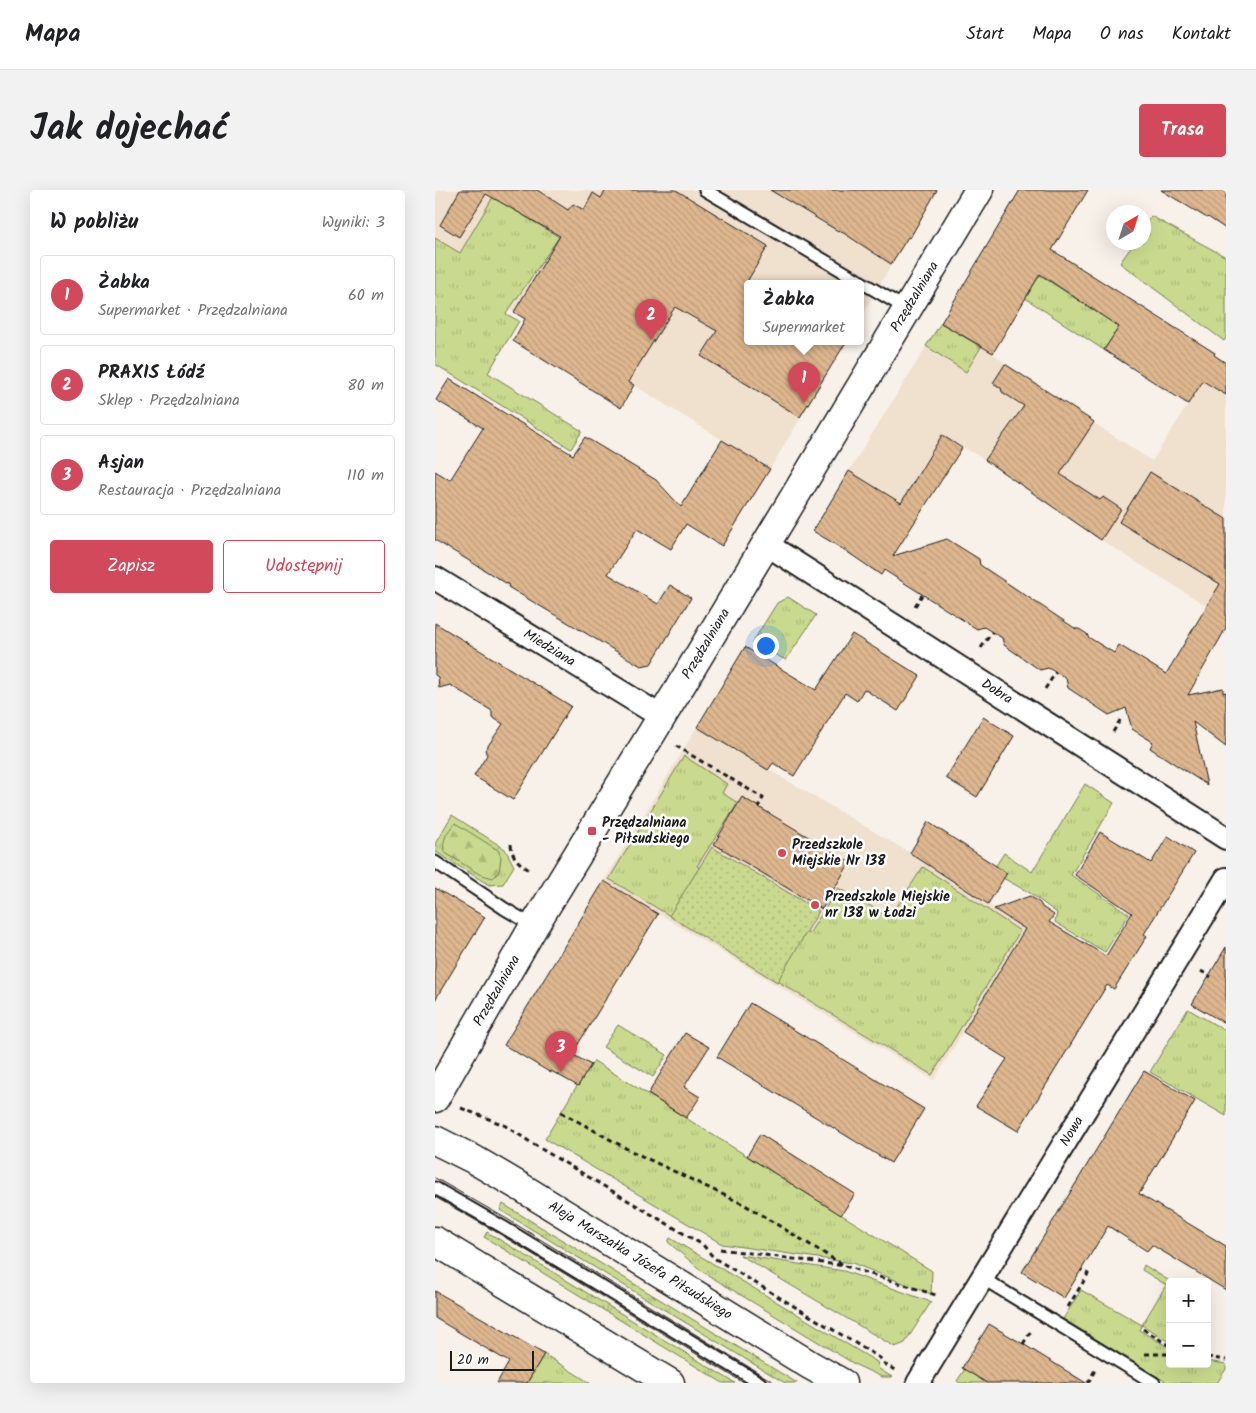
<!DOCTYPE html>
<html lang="pl">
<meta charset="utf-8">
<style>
:root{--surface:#fff;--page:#f2f2f2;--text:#202124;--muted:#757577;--line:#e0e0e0;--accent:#d1495b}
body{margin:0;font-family:Kalam,sans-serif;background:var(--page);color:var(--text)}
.controls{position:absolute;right:15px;bottom:15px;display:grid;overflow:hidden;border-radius:5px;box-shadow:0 5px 20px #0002}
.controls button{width:45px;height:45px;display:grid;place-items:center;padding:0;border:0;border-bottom:1px solid var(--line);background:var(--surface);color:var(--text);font:25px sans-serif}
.compass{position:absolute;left:671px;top:15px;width:45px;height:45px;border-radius:50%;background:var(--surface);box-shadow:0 5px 20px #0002;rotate:39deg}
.scale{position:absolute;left:15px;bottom:12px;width:84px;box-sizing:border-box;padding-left:5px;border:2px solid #1c1c1c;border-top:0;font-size:14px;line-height:18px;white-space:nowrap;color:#1c1c1c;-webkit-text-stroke:4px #fff;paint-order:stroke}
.you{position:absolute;left:330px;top:455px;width:18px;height:18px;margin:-12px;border:4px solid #fff;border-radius:50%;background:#1a73e8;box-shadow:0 0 0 8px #1a73e833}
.badge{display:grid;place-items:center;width:32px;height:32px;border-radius:50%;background:var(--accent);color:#fff;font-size:16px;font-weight:700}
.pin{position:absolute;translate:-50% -41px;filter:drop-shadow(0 1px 2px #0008)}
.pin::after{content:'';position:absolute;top:26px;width:18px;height:15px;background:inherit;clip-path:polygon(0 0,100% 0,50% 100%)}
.popup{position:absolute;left:309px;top:90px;width:120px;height:65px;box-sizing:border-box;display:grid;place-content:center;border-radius:5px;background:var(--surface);filter:drop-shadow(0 1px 4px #0005);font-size:16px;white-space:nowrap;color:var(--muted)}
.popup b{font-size:19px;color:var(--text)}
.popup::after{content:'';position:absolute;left:50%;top:100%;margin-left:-10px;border:10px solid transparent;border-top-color:var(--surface)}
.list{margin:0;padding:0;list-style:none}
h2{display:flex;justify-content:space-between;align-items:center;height:65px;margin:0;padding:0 20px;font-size:21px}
h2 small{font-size:16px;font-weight:400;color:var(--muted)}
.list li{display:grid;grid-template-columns:32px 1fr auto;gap:15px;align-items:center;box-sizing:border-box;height:80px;margin:0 10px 10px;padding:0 10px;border:1px solid var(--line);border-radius:5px}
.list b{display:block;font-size:19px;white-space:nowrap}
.list p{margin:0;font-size:16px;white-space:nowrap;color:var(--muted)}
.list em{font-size:16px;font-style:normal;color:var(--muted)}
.actions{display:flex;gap:10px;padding:15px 20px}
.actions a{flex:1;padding:11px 0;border:1px solid var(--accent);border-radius:5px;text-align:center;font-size:18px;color:var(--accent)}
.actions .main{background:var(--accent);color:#fff}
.map{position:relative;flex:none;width:791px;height:1193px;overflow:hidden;border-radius:5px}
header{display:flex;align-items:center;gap:30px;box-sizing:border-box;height:70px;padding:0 25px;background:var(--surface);border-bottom:1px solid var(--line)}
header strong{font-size:24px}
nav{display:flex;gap:28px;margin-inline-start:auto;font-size:18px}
.intro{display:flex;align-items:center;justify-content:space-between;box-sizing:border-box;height:120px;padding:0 30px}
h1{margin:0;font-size:35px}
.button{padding:12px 22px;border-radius:5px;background:var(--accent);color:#fff;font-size:18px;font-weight:700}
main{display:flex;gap:30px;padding:0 30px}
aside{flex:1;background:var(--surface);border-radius:5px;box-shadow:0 5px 20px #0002}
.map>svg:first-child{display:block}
.built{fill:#f0e0ce}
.grass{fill:url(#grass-tufts);stroke:#727b55}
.forest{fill:url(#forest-firs);stroke:#727b55}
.park{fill:url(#park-dots);stroke:#727b55}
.building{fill:url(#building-back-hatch);stroke:#1c1c1c}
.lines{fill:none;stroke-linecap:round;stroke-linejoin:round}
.lane-casing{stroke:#1c1c1c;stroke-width:15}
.street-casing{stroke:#1c1c1c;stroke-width:26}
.secondary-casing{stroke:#1c1c1c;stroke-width:31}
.path{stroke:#1c1c1c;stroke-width:3;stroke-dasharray:5 4;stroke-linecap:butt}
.lane{stroke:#fff;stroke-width:11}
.street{stroke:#fff;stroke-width:22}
.secondary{stroke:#fff;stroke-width:28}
.tram{stroke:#1c1c1c;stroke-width:1}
.poi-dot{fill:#d1495b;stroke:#fff;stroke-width:2}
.labels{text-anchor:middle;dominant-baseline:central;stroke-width:5;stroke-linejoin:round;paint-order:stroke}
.street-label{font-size:14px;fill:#1c1c1c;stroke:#fff}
.poi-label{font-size:14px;font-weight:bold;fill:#1c1c1c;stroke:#fff;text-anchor:start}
</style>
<header>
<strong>Mapa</strong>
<nav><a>Start</a><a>Mapa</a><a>O nas</a><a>Kontakt</a></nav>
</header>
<div class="intro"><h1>Jak dojechać</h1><a class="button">Trasa</a></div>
<main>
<aside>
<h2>W pobliżu<small>Wyniki: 3</small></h2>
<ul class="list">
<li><span class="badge">1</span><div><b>Żabka</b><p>Supermarket · Przędzalniana</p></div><em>60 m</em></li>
<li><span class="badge">2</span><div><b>PRAXIS Łódź</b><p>Sklep · Przędzalniana</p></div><em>80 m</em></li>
<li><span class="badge">3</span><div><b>Asjan</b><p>Restauracja · Przędzalniana</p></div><em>110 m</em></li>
</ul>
<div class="actions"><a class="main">Zapisz</a><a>Udostępnij</a></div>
</aside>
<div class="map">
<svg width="791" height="1193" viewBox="0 0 791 1193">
<defs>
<pattern id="grass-tufts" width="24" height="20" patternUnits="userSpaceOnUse" patternTransform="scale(1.25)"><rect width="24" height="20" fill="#c9da8e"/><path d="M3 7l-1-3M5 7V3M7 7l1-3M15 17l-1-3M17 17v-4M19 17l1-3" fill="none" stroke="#acba7a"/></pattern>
<pattern id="forest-firs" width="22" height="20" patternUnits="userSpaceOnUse" patternTransform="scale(1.25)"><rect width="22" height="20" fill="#c9da8e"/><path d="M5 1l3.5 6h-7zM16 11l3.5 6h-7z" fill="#acba7a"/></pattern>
<pattern id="park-dots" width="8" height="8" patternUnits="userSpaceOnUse" patternTransform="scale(1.25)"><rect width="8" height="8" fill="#c9da8e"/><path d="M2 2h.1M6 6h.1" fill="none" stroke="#acba7a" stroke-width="1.8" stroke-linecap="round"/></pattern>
<pattern id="building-back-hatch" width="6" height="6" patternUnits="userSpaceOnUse" patternTransform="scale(1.25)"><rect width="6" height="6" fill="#deb78f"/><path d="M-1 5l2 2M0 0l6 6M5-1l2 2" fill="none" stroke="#be9d7b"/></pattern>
</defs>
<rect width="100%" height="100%" fill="#f8f1e9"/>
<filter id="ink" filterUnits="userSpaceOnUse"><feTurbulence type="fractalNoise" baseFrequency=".02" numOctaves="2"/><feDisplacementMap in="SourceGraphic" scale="10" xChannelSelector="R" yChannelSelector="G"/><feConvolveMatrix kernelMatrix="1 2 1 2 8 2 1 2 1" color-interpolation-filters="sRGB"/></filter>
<g filter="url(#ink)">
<path class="built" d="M0,0H395L473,47L425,128V94H313V152H411L335,279L0,73Z
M506,133L558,163L578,180L717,271L768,191L791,205V428L666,350L550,270L507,245L466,313L414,281Z
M262,537L475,663L590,739L499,890L169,691Z"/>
<path class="grass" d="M58,7L124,47L71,124L84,131L53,183L147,241L136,259L0,174V48L25,63Z
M716,26L791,67V148L789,151L685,73L699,53L708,52L709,37Z
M605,85L684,137L669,160L590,108Z
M506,133L546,157L531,182L491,156Z
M353,407L381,425L351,470L317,453L342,413Z
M249,566L292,594L287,603L303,613L262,676L374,744L403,698L455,727L488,677L585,741L497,885L174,689Z
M650,594L679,613L636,685L694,724L670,762L620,732L622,723L595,703L557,682L569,663L597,682Z
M17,625L70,659L79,676L68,694L54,695L1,662L0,654Z
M753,819L791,841V926L715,882Z
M183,835L232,865L218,887L168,857Z
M159,871L497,1081L496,1104L417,1073L287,1054L110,949L138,902Z
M68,1014L362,1193H350L65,1020Z
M52,1042L300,1193H288L49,1047Z
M235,1048L442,1172L444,1179L457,1187H447L421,1175L268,1082L233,1052Z
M305,1065L409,1081L496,1112L470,1153L460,1157Z
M709,1075L736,1092H735V1152L707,1135L704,1140L735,1158V1174H772V1171L791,1174V1179L782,1193H733L628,1129L646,1100L707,1135L731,1095L707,1080Z
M109,1164L155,1193H92Z
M530,1179L552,1193H525L522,1191Z"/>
<path class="forest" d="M20,633L63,660L66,667L64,682L58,688L44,684L9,662C7,649 12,642 20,633Z"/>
<path class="park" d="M277,657L384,721L342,792L234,726Z"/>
<path class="building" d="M25,0H102L133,20L138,14L149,20L158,3L166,8L171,0H241L333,56L313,90V152H411L365,227L266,166L282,141L240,117L193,192L199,195L186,218L78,151L90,129L79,122L125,46L51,4L24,47L5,35Z
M335,0H502L475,48L473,47L456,74L404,40L403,41Z
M585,0H653L617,60L780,163L779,165L791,173V205L768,191L753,214L669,160L684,137L605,84L558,163L506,133Z
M726,0H791V39L773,27L772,28Z
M570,174L659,232L625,284L665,310L668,307L686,319L666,350L550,270L589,216L567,202L566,198L558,193Z
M14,189L138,265L150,247L221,290L246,317L287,250L335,279L287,356L251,334L236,359L202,339L173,384L223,414L235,395L256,408L216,474L206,476L73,397L74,395L0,350V281L15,290L48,238L1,210Z
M507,245L527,258L458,366L512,349L544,369L545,375L641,439H644L652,444L653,447L679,463L684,455L731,484L785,394L684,332L715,282L791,329V438L753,505L788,498V503L791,502V557L758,532L772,595L715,558L718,552L697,539L691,518L674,525L633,498L631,488L613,478L605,480L569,455L567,448L549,437L542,439L449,380L446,385L411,361L378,341L414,281L466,313Z
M0,433L136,516L78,610L39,586L52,565L50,560L68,534L57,527V521L15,495L4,498L3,487L0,485Z
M417,444L485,486L463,521L429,499L422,511L410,503L359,586L338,573L333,580L262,537L310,457L381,500Z
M548,527L579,546L542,607L511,588Z
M307,607L415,672L387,719L279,654Z
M493,632L572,683L553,714L475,663Z
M665,642L716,673L733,646L759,663L709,744L712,746L679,799L672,795L583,941L541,916L572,869L528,842L590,739L559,719L595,706L605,713L607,717L619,725L614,732L671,766L697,723L640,685Z
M169,691L223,724L137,864L156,875L143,896L116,881V883L69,855Z
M0,698L50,727L0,810Z
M791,757V834L757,814Z
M315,813L489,919L456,973L282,867Z
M250,843L274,857L249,897L265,907L251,928L213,904Z
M709,881L760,911L704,1004L791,1056V1100L717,1055L712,1061L673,1036L629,1108L587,1082Z
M325,944L420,1004L406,1025L312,966Z
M0,1101L109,1164L92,1193H62L74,1172L0,1128Z
M554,1134L588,1154L651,1193H552L527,1178Z"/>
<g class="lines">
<g class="lane-casing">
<path id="lane" d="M270,0L472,119
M0,672L70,719L99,736
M0,998L68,1037L325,1193
M547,1088L719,1193"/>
</g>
<g class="street-casing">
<g id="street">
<path id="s1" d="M331,354L791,648"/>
<path id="s2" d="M0,388L227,527"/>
<path id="s3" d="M483,1193L791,689"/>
</g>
</g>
<g class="secondary-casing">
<g id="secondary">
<path id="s4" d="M0,908L99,736L245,497L544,0"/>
<path id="s5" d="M0,950L38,969L89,999L375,1175L407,1193"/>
<path d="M0,1051L235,1193"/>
</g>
</g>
<path class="path" d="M480,416L487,405
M546,458L557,442
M610,499L621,482
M678,542L687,527
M241,556L328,608L323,617
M76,654C77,668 83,672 94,680
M766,781L776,787
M26,918L69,935L103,957L268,1055L279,1068L445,1168L450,1174L461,1181
M126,922L194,960L310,1015L410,1076
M285,1059L410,1076L504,1106
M633,1117L653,1084L646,1080
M708,1139L735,1156
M588,1154L596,1141
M710,1164H735
M772,1167L791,1170
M653,1193L660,1180"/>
<use href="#lane" class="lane"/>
<use href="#street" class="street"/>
<use href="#secondary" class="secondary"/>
<path class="tram" d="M0,988L72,1029L340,1193
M0,1007L63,1043L309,1193"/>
</g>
</g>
<g class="poi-dot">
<rect x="152" y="636" width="10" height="10" rx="2.5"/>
<circle cx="347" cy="663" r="5"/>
<circle cx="380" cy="715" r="5"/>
</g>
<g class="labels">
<g class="street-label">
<text stroke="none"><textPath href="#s4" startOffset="934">Przędzalniana</textPath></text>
<text stroke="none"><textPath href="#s4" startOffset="529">Przędzalniana</textPath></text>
<text stroke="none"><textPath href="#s2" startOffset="134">Miedziana</textPath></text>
<text stroke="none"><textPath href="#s1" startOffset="274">Dobra</textPath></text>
<text stroke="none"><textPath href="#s4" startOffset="124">Przędzalniana</textPath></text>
<text stroke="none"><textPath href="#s3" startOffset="295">Nowa</textPath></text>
<text stroke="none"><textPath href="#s5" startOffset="238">Aleja Marszałka Józefa Piłsudskiego</textPath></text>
</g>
<g class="poi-label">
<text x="167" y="633">Przędzalniana<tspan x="167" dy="16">- Piłsudskiego</tspan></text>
<text x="357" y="655">Przedszkole<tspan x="357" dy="16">Miejskie Nr 138</tspan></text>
<text x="390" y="707">Przedszkole Miejskie<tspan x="390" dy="16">nr 138 w Łodzi</tspan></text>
</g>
</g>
</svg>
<div class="controls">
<button>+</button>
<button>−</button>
</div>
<svg class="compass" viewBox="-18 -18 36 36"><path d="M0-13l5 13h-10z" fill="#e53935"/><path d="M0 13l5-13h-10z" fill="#757577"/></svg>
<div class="scale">20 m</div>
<div class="you"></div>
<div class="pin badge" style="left:369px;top:213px">1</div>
<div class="popup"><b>Żabka</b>Supermarket</div>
<div class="pin badge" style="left:216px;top:150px">2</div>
<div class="pin badge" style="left:126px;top:882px">3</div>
</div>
</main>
